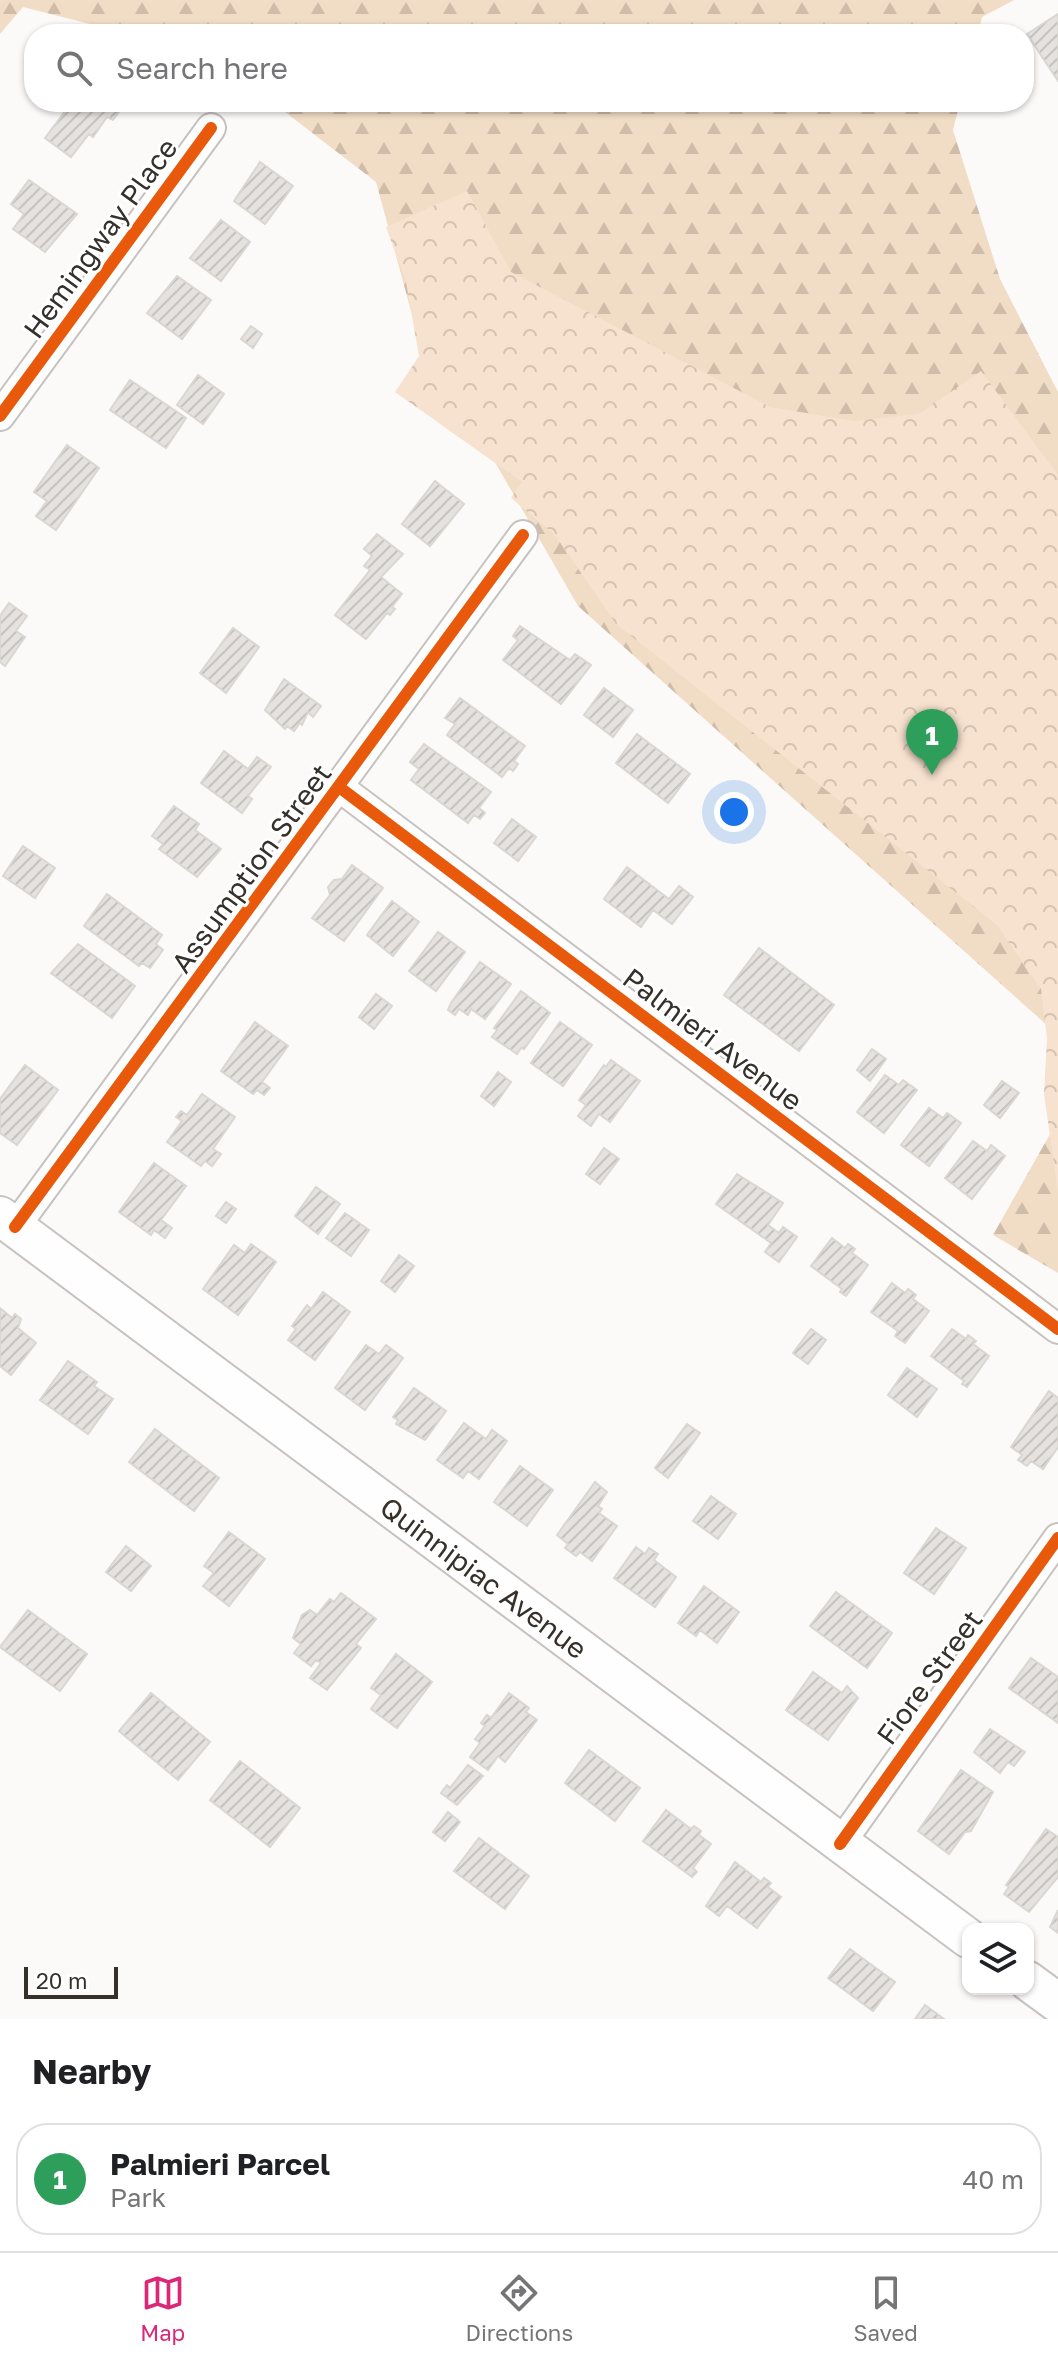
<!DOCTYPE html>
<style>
:root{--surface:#fff;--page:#f6f6f6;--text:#202124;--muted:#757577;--line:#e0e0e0;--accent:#db2777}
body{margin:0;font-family:"Golos Text",sans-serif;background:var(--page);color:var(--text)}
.controls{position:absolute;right:24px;bottom:24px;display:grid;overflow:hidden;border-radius:16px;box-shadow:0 2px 6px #0004}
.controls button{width:72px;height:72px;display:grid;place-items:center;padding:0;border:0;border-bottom:2px solid var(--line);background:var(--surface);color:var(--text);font:40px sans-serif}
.scale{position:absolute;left:24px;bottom:20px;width:94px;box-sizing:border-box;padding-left:8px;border:4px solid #36302a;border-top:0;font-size:22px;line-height:28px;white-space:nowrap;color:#36302a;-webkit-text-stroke:6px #fff;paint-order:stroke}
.you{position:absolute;left:734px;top:812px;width:28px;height:28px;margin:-20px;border:6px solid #fff;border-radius:50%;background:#1a73e8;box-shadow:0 0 0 12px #1a73e833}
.badge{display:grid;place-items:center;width:52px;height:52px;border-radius:50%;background:var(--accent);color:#fff;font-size:26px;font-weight:700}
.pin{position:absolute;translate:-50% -66px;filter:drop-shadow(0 2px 4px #0008)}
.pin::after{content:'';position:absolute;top:42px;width:28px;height:24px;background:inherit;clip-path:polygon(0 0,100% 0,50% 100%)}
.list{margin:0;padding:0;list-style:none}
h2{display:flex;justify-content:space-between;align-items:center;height:104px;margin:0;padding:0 32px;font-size:34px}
h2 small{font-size:26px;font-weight:400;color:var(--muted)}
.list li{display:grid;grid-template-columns:52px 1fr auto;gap:24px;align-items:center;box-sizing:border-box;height:112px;margin:0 16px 16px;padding:0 16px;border:2px solid var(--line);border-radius:32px}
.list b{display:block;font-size:30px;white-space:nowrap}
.list p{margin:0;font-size:26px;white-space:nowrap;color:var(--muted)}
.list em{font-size:26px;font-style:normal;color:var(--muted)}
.icon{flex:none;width:44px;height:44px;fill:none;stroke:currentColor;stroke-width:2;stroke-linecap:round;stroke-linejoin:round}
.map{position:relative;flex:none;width:1058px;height:2019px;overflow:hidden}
.search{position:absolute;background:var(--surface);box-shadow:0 2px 6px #0004;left:24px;right:24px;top:24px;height:88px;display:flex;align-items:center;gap:20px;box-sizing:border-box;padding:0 28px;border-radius:32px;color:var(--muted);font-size:30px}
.sheet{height:232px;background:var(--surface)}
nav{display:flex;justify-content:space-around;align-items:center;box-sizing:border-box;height:112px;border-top:2px solid var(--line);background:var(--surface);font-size:22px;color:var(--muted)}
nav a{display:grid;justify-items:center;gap:4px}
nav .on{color:var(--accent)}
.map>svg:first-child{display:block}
.forest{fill:url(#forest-firs)}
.park{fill:url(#park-crowns)}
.building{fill:url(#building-hatch);stroke:#dad6d2;stroke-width:2}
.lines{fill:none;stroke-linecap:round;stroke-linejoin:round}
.minor-casing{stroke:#c6c2bf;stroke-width:32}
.secondary-casing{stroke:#c6c2bf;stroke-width:42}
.minor{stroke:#fffefe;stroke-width:28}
.secondary{stroke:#fffefe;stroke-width:38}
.cycleway-casing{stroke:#fff;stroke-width:17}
.cycleway{stroke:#e8590c;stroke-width:12}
.labels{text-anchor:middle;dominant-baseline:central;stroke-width:6;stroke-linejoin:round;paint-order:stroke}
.street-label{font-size:28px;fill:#36302a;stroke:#fff}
</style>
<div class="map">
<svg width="1058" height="2019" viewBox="0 0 1058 2019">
<defs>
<pattern id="forest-firs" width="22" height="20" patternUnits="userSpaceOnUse" patternTransform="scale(2)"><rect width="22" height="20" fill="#f1dcc6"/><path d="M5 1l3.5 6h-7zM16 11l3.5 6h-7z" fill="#cfbdaa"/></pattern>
<pattern id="park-crowns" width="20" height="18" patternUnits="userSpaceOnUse" patternTransform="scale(2)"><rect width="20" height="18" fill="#f6e2ce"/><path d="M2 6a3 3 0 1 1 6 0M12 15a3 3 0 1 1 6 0" fill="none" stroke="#d4c2b1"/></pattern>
<pattern id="building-hatch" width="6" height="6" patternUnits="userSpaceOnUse" patternTransform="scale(2)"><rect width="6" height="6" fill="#e6e2df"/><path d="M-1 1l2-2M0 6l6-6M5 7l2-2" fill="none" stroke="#c6c2c0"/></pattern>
</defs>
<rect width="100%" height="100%" fill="#fcfaf8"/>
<path class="forest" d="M0,0H1014L982,17L978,34H129L23,7L0,34Z
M272,102H960L953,130L1000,279L1058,392V1035L578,606L414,322L376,182Z
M1058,1120V1273L993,1235Z"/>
<path class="park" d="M467,191L511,272L770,407L854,421L919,414L981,371L1058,475V1192L1044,1094L1047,1038L1041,989L997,925L616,624L555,535L511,498L522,482L395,392L419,356L406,282L386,227Z"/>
<path class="building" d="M1058,14V81L1027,34Z
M72,102H126L113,120L107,117L93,137L89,134L71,157L45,138Z
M260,162L293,186L265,224L234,201Z
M29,180L77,214L45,252L13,229L24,214L11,204Z
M221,220L250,242L221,281L190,258Z
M177,276L211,300L182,339L147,313Z
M251,326L262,334L253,348L241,339Z
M198,375L224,394L203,424L177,405Z
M130,380L186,418L166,448L110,410Z
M67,445L99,468L56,530L36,516L47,501L34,492Z
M435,481L464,504L430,546L402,524Z
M377,534L403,554L381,577L402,594L392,607L395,609L390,615L387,613L366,639L335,615L370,570L364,566L372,556L364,549Z
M9,603L27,616L16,631L25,637L5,666L0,662V616Z
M520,626L570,660L575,654L591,665L561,704L503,660L518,640L513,636Z
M233,628L259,647L226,693L200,673Z
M284,679L321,706L313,717L308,712L302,725L300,723L294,731L287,726L285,729L265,710Z
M604,688L633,710L613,737L584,715Z
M460,698L525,746L514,761L518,764L513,771L509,768L502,777L447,735L455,724L445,718Z
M637,734L690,774L668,803L616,763Z
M424,744L491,792L479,808L485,813L480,819L474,815L468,823L411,780L419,769L410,762Z
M224,751L248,769L257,757L271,767L248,796L252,799L242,813L201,783Z
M174,806L199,824L195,830L221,849L197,877L159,849L163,844L152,836Z
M512,819L536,837L518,861L494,843Z
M23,846L55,868L35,898L3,876Z
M352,865L383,888L344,941L312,918L330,895L328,887L334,880L342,879Z
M627,867L669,899L679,886L693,897L672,924L653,910L641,927L604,899Z
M107,894L162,935L156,944L163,950L150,968L142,963L139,966L84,926Z
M392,901L419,922L393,956L367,935Z
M438,932L465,952L436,991L409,971Z
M78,944L135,986L112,1018L51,973Z
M759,948L834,1005L799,1051L724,995Z
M480,962L511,984L485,1019L471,1009L468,1015L459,1009L455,1015L448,1010L451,1003Z
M521,991L550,1013L524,1049L521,1048L517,1054L492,1037L497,1030L494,1028Z
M376,994L392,1006L374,1029L359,1017Z
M255,1022L288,1046L262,1082L270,1088L264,1095L257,1090L253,1094L221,1071Z
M560,1022L592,1045L563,1086L531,1063Z
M872,1049L886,1059L870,1081L857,1070Z
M611,1060L640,1081L610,1122L599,1114L591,1126L578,1116L586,1105L579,1100L604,1065L606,1067Z
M25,1065L58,1090L17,1145L0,1133V1099Z
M498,1072L511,1082L494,1106L481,1096Z
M885,1075L899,1085L903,1080L917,1090L884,1133L857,1112Z
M1002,1081L1019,1093L1000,1118L984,1105Z
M202,1094L235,1117L213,1149L221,1154L212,1166L205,1161L201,1166L167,1142L182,1121L176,1117L181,1111L187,1115Z
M929,1108L943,1118L947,1113L961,1123L929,1166L901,1145Z
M973,1141L987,1151L991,1145L1005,1156L972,1199L945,1178Z
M604,1148L619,1159L600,1184L586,1174Z
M154,1163L186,1186L161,1220L172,1228L165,1238L154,1230L151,1235L119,1212Z
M737,1174L783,1203L768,1225L779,1233L783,1227L797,1237L779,1262L765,1252L771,1243L716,1204Z
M316,1187L340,1204L318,1234L295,1216Z
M226,1202L236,1209L226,1223L216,1216Z
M345,1213L369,1230L351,1256L326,1238Z
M832,1238L845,1248L848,1244L855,1249L852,1253L868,1265L846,1296L840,1292L842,1289L811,1266Z
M251,1244L276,1262L238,1315L203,1289L234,1245L245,1253Z
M399,1255L414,1266L395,1292L381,1281Z
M892,1283L905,1293L908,1289L916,1295L913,1299L929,1311L905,1343L895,1336L898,1331L871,1312Z
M323,1292L350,1312L315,1360L288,1340L296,1329L292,1326L307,1305L311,1309Z
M0,1308L12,1318L15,1314L21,1319L18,1328L36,1343L11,1375L0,1366Z
M811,1329L826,1340L808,1364L793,1353Z
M952,1329L966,1339L968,1335L976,1341L973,1344L989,1356L967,1387L962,1384L964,1381L931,1356Z
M366,1345L379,1354L386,1345L403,1358L365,1410L335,1388Z
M68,1361L97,1382L94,1386L113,1399L88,1434L40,1400Z
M907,1368L937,1389L917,1417L888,1395Z
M414,1388L446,1411L425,1440L396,1424L398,1420L393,1417Z
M1049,1391L1058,1398V1447L1043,1469L1031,1461L1027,1466L1018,1460L1022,1455L1011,1447Z
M464,1423L486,1439L492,1430L507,1441L479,1479L468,1471L463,1478L437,1460Z
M687,1424L700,1433L668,1478L655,1468Z
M155,1429L219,1478L194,1511L129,1462Z
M520,1466L553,1490L527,1526L494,1502Z
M595,1482L607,1492L598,1506L602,1509L599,1513L617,1526L592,1561L580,1552L576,1556L565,1548L568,1544L557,1535Z
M711,1496L736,1514L718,1539L693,1521Z
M936,1528L966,1548L934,1594L904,1573Z
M229,1532L265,1559L229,1606L203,1586L214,1573L204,1566Z
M126,1546L151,1566L131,1591L106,1572Z
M636,1547L645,1554L649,1548L658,1554L654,1560L676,1577L655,1607L614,1578Z
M704,1586L739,1612L717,1643L700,1630L696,1636L678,1623Z
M836,1592L892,1633L867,1668L810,1626Z
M341,1593L376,1619L356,1644L361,1648L327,1690L310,1678L321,1663L316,1660L311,1666L294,1653L301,1644L293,1638L302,1615L310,1610L317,1615L330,1599L334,1602Z
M28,1610L87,1654L60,1691L0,1647Z
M396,1654L432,1682L397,1728L371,1709L381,1695L371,1688Z
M1031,1658L1058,1677V1723L1009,1688Z
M813,1672L842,1693L847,1686L858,1698L828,1740L786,1710Z
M151,1693L210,1742L178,1780L119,1731Z
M509,1693L529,1708L526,1712L537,1720L505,1762L498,1756L488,1770L470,1757L480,1743L475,1739L485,1726L481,1723L487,1715L491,1718Z
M990,1729L1025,1752L1014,1766L1008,1762L1000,1773L974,1752Z
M589,1750L640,1788L615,1821L565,1783Z
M240,1761L300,1808L270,1847L210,1800Z
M468,1765L483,1776L457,1805L441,1793L447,1785L450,1788Z
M961,1770L993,1792L971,1831L965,1832L949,1854L918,1831Z
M666,1810L691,1829L694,1826L701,1831L699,1835L711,1844L693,1868L697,1872L692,1877L643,1841Z
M448,1812L460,1822L445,1841L433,1832Z
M1046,1829L1058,1837V1877L1029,1912L1004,1894L1009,1887L1006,1885Z
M479,1838L529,1876L505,1909L454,1871Z
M735,1862L761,1882L764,1878L771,1883L768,1887L781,1897L757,1928L727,1906L719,1916L706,1906Z
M1058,1910V1933L1050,1927Z
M850,1949L895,1982L873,2011L828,1978Z
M925,2005L944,2019H915Z"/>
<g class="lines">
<g class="minor-casing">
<path id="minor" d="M0,416L211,128
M339,787L1058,1329
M15,1227L523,535
M840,1844L1058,1538"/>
</g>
<g class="secondary-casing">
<g id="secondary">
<path id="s1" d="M0,1216L968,1938"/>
<path d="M1028,1981L1058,2003"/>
</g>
</g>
<use href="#minor" class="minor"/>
<use href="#secondary" class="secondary"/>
<g class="cycleway-casing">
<path id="cycleway" d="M0,416L211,128
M339,787L1058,1329
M15,1227L523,535
M840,1844L1058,1538"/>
</g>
<use href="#cycleway" class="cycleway"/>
</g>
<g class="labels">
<g class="street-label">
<text transform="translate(100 238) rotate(-54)">Hemingway Place</text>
<text transform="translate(251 868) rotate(-54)">Assumption Street</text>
<text transform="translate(713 1039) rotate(37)">Palmieri Avenue</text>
<text stroke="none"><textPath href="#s1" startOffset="604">Quinnipiac Avenue</textPath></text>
<text transform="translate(929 1677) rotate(-54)">Fiore Street</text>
</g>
</g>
</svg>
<div class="controls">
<button><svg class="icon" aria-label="layers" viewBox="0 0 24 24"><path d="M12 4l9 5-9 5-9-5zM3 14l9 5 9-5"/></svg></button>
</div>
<div class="scale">20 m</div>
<div class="you"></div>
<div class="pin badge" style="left:932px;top:775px;background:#2e9e5b">1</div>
<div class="search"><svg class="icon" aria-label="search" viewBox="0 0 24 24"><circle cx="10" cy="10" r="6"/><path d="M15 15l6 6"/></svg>Search here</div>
</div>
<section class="sheet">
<h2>Nearby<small></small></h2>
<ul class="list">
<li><span class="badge" style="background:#2e9e5b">1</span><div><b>Palmieri Parcel</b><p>Park</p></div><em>40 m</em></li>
</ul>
</section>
<nav>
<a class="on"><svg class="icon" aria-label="map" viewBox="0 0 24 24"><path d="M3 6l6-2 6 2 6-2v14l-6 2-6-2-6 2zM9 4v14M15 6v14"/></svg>Map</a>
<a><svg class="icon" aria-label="directions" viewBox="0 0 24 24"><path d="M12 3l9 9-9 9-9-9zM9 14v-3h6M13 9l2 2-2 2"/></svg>Directions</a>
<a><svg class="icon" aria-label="saved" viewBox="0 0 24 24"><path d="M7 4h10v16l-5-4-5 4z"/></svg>Saved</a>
</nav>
